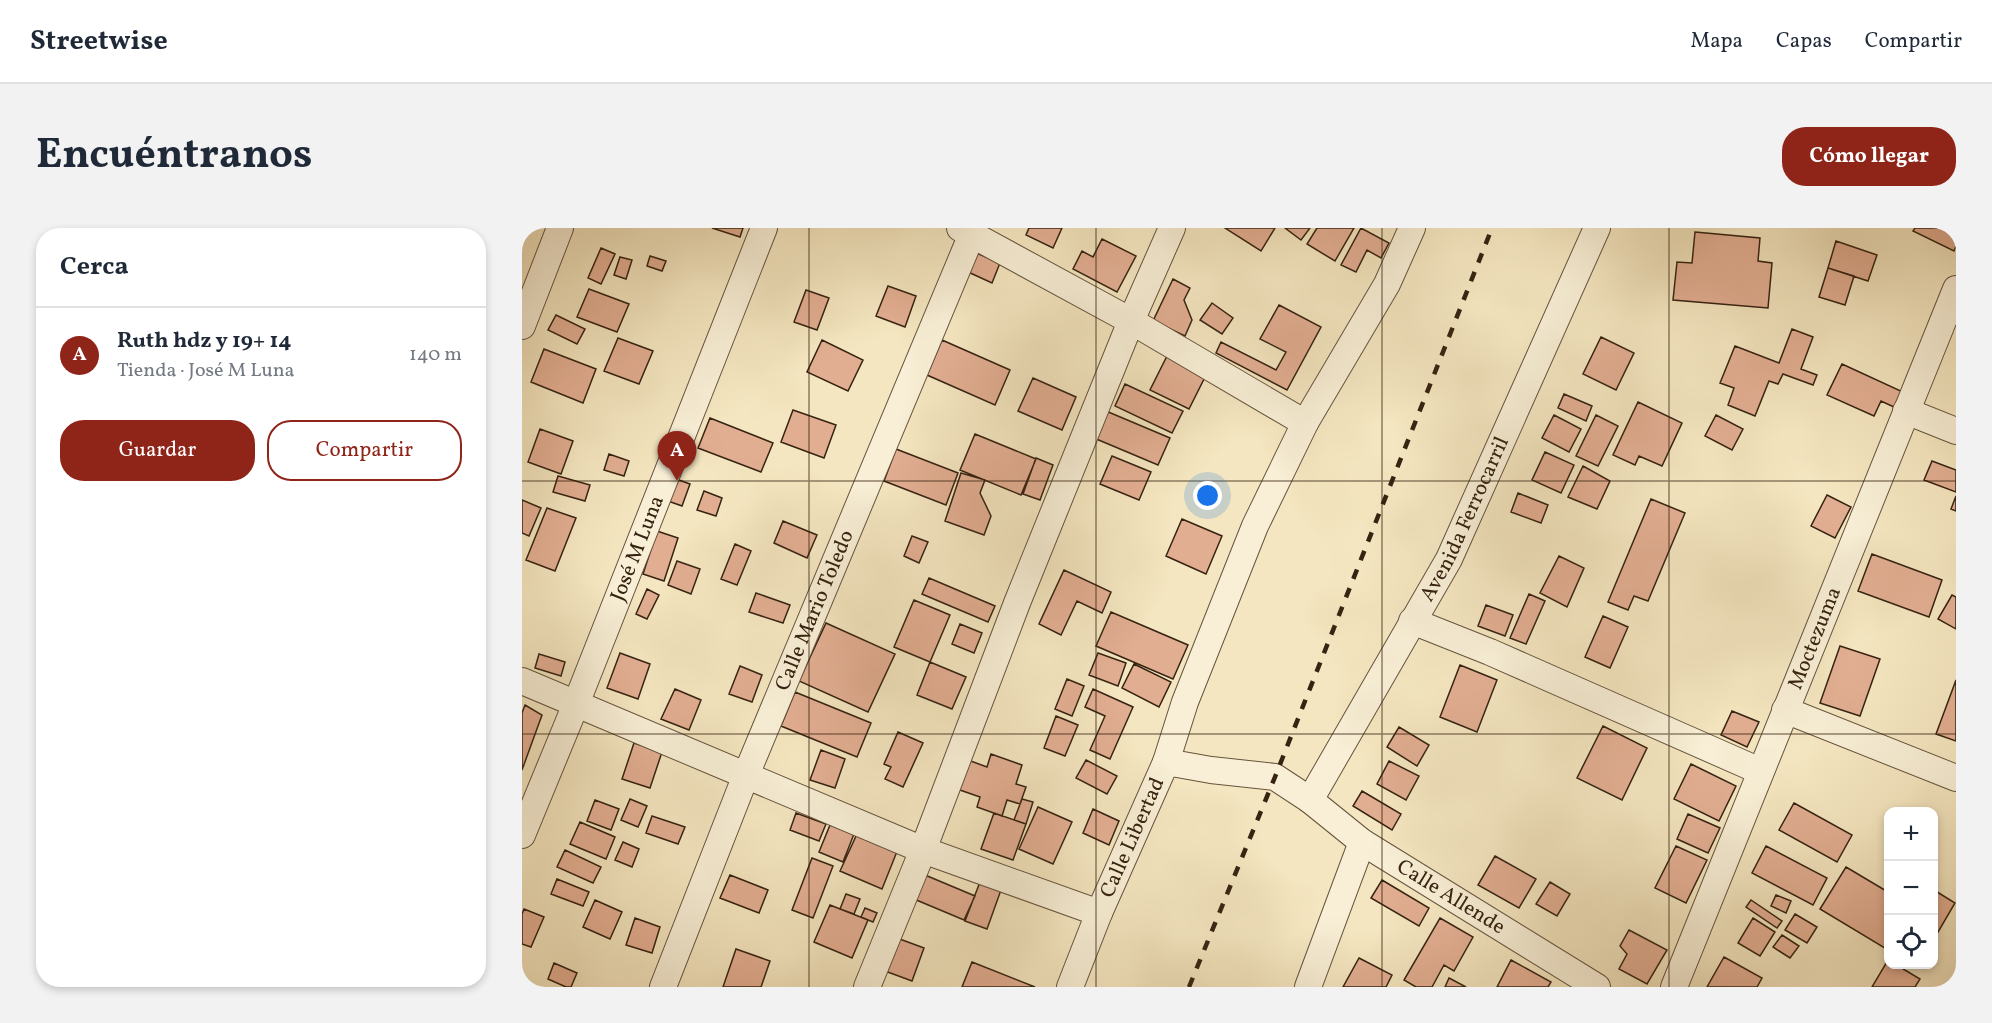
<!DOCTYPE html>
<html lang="es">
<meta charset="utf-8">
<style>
:root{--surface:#fff;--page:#f2f2f3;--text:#1f2937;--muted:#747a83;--line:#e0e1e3;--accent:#8f2418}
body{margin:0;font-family:Vollkorn,serif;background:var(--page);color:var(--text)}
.controls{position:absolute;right:18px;bottom:18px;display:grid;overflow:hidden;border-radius:12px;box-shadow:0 3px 9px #0003}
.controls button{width:54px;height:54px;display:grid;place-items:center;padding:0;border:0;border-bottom:2px solid var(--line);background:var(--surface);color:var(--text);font:30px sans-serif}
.you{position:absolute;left:686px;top:268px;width:21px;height:21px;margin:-15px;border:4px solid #fff;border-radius:50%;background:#1a73e8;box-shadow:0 0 0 9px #1a73e833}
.badge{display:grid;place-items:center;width:39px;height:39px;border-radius:50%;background:var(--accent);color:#fff;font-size:20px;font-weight:700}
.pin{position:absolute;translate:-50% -50px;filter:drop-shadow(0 2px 3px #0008)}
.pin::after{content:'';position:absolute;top:32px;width:21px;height:18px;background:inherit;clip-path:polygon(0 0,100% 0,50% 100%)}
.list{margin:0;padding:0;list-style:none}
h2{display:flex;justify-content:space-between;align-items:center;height:78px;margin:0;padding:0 24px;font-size:26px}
h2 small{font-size:20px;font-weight:400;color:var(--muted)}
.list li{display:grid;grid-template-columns:39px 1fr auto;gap:18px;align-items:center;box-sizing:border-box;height:96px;padding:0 24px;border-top:2px solid var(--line)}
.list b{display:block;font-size:22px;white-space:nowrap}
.list p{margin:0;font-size:20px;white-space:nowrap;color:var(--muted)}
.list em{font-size:20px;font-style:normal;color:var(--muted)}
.actions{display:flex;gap:12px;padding:18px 24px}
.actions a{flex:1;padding:14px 0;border:2px solid var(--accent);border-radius:24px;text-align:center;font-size:21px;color:var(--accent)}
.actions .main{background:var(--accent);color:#fff}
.icon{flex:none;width:33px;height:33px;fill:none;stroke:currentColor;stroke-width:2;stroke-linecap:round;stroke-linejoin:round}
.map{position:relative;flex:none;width:1434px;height:759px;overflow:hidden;border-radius:24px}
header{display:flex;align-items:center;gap:36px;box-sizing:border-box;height:84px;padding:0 30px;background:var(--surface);border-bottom:2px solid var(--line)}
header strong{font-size:28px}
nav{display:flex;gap:33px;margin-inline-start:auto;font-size:21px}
.intro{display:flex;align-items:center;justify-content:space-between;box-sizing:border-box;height:144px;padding:0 36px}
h1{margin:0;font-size:42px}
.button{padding:15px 27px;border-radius:24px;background:var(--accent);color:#fff;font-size:21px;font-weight:700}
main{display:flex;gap:36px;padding:0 36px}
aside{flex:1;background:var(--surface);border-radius:24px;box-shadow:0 3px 9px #0003}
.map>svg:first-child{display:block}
.building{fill:#e2ae92;stroke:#362311;stroke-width:1.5}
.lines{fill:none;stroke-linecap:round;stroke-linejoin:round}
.street-casing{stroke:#66543d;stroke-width:28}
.street{stroke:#f8efd6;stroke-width:26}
.rail{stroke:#362311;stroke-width:4.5;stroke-dasharray:10 10;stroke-linecap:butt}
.grid{fill:none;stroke:#362311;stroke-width:1.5;stroke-opacity:0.55}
.labels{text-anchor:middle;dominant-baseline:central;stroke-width:5;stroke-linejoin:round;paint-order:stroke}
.street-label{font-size:21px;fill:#362311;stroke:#f8efd6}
</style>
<header>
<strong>Streetwise</strong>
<nav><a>Mapa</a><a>Capas</a><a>Compartir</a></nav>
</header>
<div class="intro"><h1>Encuéntranos</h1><a class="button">Cómo llegar</a></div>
<main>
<aside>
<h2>Cerca<small></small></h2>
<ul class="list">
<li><span class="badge">A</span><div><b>Ruth hdz y 19+ 14</b><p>Tienda · José M Luna</p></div><em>140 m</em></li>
</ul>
<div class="actions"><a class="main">Guardar</a><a>Compartir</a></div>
</aside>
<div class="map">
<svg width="1434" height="759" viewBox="0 0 1434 759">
<rect width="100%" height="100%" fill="#f4e6c0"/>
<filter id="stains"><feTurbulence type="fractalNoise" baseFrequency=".00333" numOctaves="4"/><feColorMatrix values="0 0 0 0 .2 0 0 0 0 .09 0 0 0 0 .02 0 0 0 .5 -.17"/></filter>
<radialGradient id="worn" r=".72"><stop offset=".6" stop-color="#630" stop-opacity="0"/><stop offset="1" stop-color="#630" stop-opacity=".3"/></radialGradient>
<path class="building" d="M190,0H221L218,9Z
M507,0H540L531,20L504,7Z
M703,0H753L739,23Z
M763,0H788L779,12Z
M795,0H832L813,33L785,16Z
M839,0L867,15L859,30L845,22L834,44L819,37Z
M1393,0H1434V18L1432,23L1391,3Z
M1173,4L1238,10L1236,33L1250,35L1246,80L1151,72L1155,34L1170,35Z
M580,11L614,28L595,64L551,41L560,23L571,29Z
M1314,13L1355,27L1346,53L1306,40Z
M79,20L93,26L79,56L66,50Z
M452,24L478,35L470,55L444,43Z
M128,28L144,33L140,43L125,38Z
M98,29L110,32L104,51L92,47Z
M1306,40L1332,48L1323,77L1297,69Z
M651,51L668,60L662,72L670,92L663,108L631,93Z
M366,58L394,68L383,99L354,88Z
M67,61L107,76L95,104L55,89Z
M284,62L307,70L295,102L272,94Z
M690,75L711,90L700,106L678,92Z
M757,77L799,99L765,162L694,125L699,114L754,142L764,124L738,111Z
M34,87L63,101L55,116L26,102Z
M1270,101L1291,109L1279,141L1295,147L1291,157L1261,146L1256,156L1247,153L1233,188L1206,177L1212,160L1198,155L1213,118L1257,135Z
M1079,109L1112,125L1094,162L1061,146Z
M96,110L131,123L117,156L82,143Z
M300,112L341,132L326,163L285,144Z
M420,112L488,142L473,177L405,147Z
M22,121L74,141L61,175L9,154Z
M646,126L685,145L667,181L628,162Z
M1320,136L1381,164L1374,180L1359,173L1352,188L1305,167Z
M511,150L554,169L540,202L496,183Z
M603,156L661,183L650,205L593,178Z
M1042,166L1070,178L1064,193L1036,180Z
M1116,174L1160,195L1140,238L1117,228L1113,237L1091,227Z
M271,182L314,197L302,230L259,214Z
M584,183L648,210L636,237L572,210Z
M1032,187L1059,201L1047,224L1020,210Z
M1074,187L1096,198L1076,238L1054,228Z
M1194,187L1221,201L1210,222L1183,208Z
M188,190L251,215L239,244L176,220Z
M18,201L51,213L39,246L6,234Z
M453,206L514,231L499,267L438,242Z
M374,221L436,245L424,277L362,253Z
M1023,224L1052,237L1039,265L1010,252Z
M87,226L107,233L102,248L82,242Z
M590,228L629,244L617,272L578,256Z
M514,230L531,237L518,272L501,266Z
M1410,233L1434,242V264L1402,252Z
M1061,238L1088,253L1075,281L1046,269Z
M439,245L463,252L458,265L469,288L462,307L423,293Z
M36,248L68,257L63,273L31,264Z
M154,251L168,256L160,278L146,273Z
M182,263L200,270L194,288L175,282Z
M996,265L1026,277L1019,295L989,284Z
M1305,267L1329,279L1313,310L1289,298Z
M1434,268V283L1429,281Z
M1129,271L1163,285L1126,373L1112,368L1106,382L1086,374Z
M0,272L19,280L7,308L0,305Z
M25,280L54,290L33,343L4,332Z
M660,291L700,308L684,346L644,328Z
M261,293L295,307L285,330L252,315Z
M135,303L156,310L142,353L121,346Z
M390,308L406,314L397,335L382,328Z
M213,316L229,323L215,357L199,351Z
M1350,326L1420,352L1407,389L1336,363Z
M1037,328L1062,340L1045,379L1018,365Z
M155,333L178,341L169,366L146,357Z
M542,342L589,364L580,385L555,373L539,407L517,396Z
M407,350L473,378L466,394L400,366Z
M125,361L137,367L125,391L114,386Z
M234,365L268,377L261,395L227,384Z
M1007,366L1023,373L1004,416L988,410Z
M1430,367L1434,369V401L1416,391Z
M392,372L428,387L408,434L372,419Z
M964,377L991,387L983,408L956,398Z
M589,384L666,417L651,451L574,418Z
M1081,388L1106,399L1088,440L1063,429Z
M304,395L373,426L346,484L277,453Z
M438,396L460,405L452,425L430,416Z
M1318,418L1358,431L1338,488L1298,475Z
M98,425L128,436L116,471L85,460Z
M576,425L604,435L596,458L567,447Z
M17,426L43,434L39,448L13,440Z
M408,434L444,449L430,481L395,467Z
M612,436L649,454L637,479L600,460Z
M938,437L975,452L955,504L918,489Z
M218,438L240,447L230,474L207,466Z
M545,451L562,458L550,488L533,481Z
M1434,452V513L1414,506Z
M153,461L179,472L167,502L139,491Z
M571,461L611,479L588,531L568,522L583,488L563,479Z
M273,464L349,495L335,529L259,498Z
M3,477L20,487L0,542V485Z
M1210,483L1237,494L1225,519L1199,507Z
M534,488L556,497L543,528L522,520Z
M1081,498L1125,520L1100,572L1055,550Z
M877,499L907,517L895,538L865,519Z
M376,504L401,515L381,559L363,551L369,539L362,536Z
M112,515L140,524L128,560L100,551Z
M299,522L323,531L313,560L288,552Z
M469,526L500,537L494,556L504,559L498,576L485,572L480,588L455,579L458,569L435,561L446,532L465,539Z
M564,532L595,548L585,566L554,550Z
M867,533L897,548L884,572L855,556Z
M1169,536L1214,558L1197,593L1152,571Z
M840,563L879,586L870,602L831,578Z
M108,571L125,578L116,599L99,592Z
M500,571L511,574L504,596L492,592Z
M73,572L97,581L89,602L65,593Z
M1272,575L1330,607L1315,634L1257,602Z
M516,579L550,594L531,636L497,621Z
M571,581L597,593L587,617L561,605Z
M274,585L304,596L297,613L268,602Z
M472,585L504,596L491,632L459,621Z
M1166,586L1198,600L1186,625L1155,611Z
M130,588L163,599L156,616L124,605Z
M58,594L93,609L84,631L48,616Z
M308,597L332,606L321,634L297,624Z
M335,606L376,621L360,661L318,643Z
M101,614L117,621L110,639L93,632Z
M1154,618L1185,632L1164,675L1133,660Z
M1244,618L1305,650L1291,677L1230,645Z
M43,622L79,639L71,655L35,639Z
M973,628L1014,651L997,680L956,657Z
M290,630L311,638L291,690L270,682Z
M1324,639L1366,664V722L1298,681Z
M208,647L246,662L237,685L198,670Z
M403,647L453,668L442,692L392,671Z
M35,651L67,664L61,678L29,666Z
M860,652L907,680L897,698L849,670Z
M458,654L479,662L465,701L443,693Z
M1028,654L1048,666L1035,688L1014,676Z
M1412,662L1433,675L1412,711Z
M324,666L338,671L332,686L318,681Z
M1254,667L1269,673L1264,685L1249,678Z
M73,672L100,684L88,711L61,699Z
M1229,672L1260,693L1255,700L1224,679Z
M308,677L346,692L330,730L292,714Z
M343,680L355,685L351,694L339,689Z
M2,681L22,689L9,719L0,716V686Z
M1273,686L1295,699L1285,715L1263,702Z
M113,690L138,699L130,725L104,717Z
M918,690L951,709L932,743L922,737L910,759H894L882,752Z
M1231,690L1253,704L1238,728L1216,715Z
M1107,702L1145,722L1125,756L1097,741L1105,726L1098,718Z
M1260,707L1277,718L1268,730L1251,719Z
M375,710L402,720L390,753L363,743Z
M214,721L248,733L239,759H201Z
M1202,729L1240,750L1235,759H1185Z
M837,730L870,747L864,759H821Z
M989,732L1029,754L1026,759H975Z
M1366,732V736H1373L1398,751L1393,759H1350Z
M450,734L513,759H440Z
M32,735L55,745L49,759H44L26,751Z
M927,750L944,759H923Z"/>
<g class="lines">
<g class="street-casing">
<g id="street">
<path d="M438,0L609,93L783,195"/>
<path d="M0,98L38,0"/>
<path d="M1384,183L1434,203"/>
<path d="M890,393L968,424L1238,543"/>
<path d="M0,453L401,622L577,685"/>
<path d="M1263,482L1434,550"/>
<path d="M644,534L663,474L733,298L783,195L865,56L890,0"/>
<path id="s1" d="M788,572L927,331L1075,0"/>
<path id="s2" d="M0,607L54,476L242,0"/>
<path id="s3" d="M141,759L224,547L450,6"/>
<path d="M345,759L401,622L495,375L609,93L650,0"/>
<path id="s4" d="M548,759L577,685L644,534L689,542L753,549L788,572L840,614L1075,759"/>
<path d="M786,759L840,614"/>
<path id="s5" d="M1152,759L1434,61"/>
</g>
</g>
<use href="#street" class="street"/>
<path class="rail" d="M667,759L753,549L970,0"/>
</g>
<path class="grid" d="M287,0V759M574,0V759M860,0V759M1147,0V759M0,253H1434M0,506H1434"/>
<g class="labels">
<g class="street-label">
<text stroke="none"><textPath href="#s1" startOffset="321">Avenida Ferrocarril</textPath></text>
<text stroke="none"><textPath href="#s2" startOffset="309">José M Luna</textPath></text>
<text stroke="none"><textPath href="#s3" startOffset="406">Calle Mario Toledo</textPath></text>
<text stroke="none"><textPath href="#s5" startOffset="376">Moctezuma</textPath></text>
<text stroke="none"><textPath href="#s4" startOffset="162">Calle Libertad</textPath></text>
<text stroke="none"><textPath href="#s4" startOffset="568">Calle Allende</textPath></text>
</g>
</g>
<rect width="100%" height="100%" filter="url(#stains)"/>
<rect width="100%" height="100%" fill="url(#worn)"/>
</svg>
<div class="controls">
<button>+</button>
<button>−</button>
<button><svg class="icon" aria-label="locate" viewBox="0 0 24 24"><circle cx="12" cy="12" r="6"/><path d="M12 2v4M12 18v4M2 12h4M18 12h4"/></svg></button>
</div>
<div class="you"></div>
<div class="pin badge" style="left:155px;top:253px">A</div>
</div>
</main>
